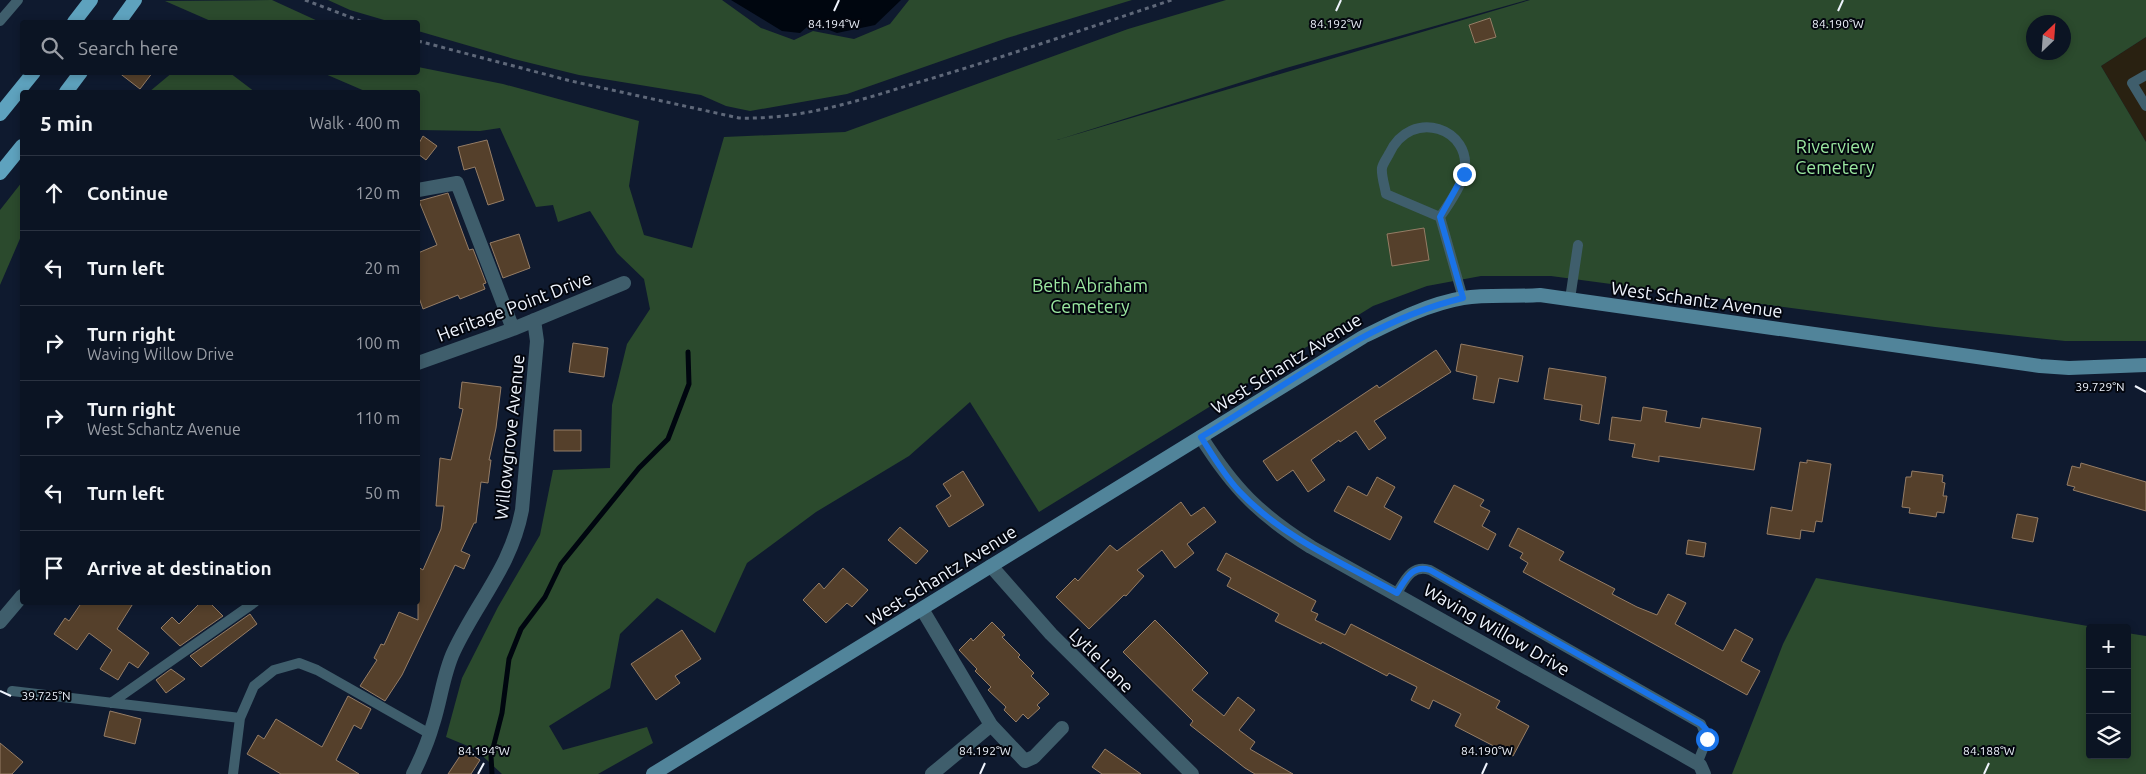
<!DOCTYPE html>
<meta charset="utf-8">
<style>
:root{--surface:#0b1423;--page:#192130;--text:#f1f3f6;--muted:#9a9ea6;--line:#2b3341}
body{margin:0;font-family:Ubuntu,sans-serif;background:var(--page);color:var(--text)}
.controls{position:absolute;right:15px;bottom:15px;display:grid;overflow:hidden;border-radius:5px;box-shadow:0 2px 8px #0003}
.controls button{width:45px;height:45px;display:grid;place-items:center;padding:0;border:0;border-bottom:1px solid var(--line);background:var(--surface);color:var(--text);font:25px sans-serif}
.compass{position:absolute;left:2026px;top:15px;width:45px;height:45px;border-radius:50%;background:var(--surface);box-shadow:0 2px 8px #0003;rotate:25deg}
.stop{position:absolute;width:15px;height:15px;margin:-11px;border:4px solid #1a73e8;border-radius:50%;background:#fff}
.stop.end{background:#1a73e8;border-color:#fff;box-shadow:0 1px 5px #0008}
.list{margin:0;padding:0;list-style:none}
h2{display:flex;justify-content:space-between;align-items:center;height:65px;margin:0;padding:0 20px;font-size:21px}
h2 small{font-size:16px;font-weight:400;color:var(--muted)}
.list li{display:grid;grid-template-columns:32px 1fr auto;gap:15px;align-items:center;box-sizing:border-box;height:75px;padding:0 20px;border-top:1px solid var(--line)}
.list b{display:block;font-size:19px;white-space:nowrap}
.list p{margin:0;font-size:16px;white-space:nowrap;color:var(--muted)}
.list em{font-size:16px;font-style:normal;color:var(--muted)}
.icon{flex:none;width:28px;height:28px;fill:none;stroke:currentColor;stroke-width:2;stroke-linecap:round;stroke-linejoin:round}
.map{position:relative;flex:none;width:2146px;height:774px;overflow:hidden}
.search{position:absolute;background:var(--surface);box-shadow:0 2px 8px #0003;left:20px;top:20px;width:400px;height:55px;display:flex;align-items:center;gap:12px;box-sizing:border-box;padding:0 18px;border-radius:5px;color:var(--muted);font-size:19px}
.panel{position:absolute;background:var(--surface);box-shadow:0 2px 8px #0003;left:20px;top:90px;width:400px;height:515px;border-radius:5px}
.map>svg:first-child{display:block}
.commercial{fill:#292111}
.green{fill:#2b4a2d;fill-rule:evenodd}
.water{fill:#00060f}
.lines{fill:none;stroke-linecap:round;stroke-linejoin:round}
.stream{stroke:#00060f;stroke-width:5}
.building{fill:#55402b;stroke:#957d66}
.path{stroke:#5f6879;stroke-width:3;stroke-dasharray:4 4;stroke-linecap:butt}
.service{stroke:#3f5e6c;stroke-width:10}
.minor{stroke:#3f5e6c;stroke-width:14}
.secondary{stroke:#51849a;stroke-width:14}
.primary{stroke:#5ea2be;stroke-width:14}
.route{stroke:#1a73e8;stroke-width:6}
.ticks{fill:none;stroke:#eff4fd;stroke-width:2}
.labels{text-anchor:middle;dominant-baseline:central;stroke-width:4;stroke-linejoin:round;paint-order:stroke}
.park-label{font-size:18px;fill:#9be8a0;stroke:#03060e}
.street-label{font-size:18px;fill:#eff4fd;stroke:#03060e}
.ticks-label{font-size:12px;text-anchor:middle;fill:#eff4fd;stroke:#03060e;stroke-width:4;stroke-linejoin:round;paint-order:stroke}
</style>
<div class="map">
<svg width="2146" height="774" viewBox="0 0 2146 774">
<rect width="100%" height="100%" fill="#0f1a2f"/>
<path class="commercial" d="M2146,37V142L2101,66Z"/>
<path class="green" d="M272,0L320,22H213L165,1Z
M328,0H722L761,28L794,40L813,31L854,39L890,24L909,0H1132L1007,38L847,94L750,111L726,106L701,95L579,75L514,59L418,31V22H391L350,10Z
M1226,0H1527L1286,68L1057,140L1530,0H2146V37L2101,66L2146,142V341H2065L1935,327L1551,276H1481L1427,286L1373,306L1039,512L970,402L909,456L816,512L747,563L715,633L657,598L620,634L610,688L549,726L563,750L647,727L653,743L598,774H502L475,749L446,737L462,678L498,607L540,535L553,470L610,468L612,405L627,344L650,309L644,279L617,253L590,211L558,222L553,205L536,207L500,128L480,131L418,130V92H367L323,73L418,72V67L503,84L639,121L629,186L644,235L692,248L724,137L845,132L1128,29ZM2034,22H2064V52H2034Z
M173,72L230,73L255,92H149Z
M22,182V234L0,285V210Z
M1816,578L2099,628H2090V755H2127V633L2146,636V774H1732L1783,644Z"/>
<path class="water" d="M731,0H901L875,25L837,33L816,25L807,27L800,33L782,31Z"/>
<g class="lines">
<path class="stream" d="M492,774L491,756L502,713L509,659L521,629L545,597L561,564L639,468L668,439L689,384L688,352"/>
</g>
<path class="building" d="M1490,18L1496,37L1475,43L1469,25Z
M118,72H153L140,89Z
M423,136L437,146L426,160L418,154V145Z
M487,140L504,200L488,205L475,167L464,170L458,147Z
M448,193L469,250L473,249L486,283L483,284L485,289L460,299L458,295L423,309L418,295V253L437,245L419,201Z
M1424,228L1429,260L1392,266L1387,234Z
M519,234L530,268L503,278L490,243Z
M573,343L608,348L604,377L569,372Z
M1461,344L1523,356L1518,382L1499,378L1494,403L1473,399L1477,376L1456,371Z
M1436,350L1451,372L1374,421L1386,438L1369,450L1356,431L1340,442L1339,440L1311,460L1325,480L1308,492L1293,470L1277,481L1263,461L1377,385L1379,388Z
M1549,368L1606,377L1599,424L1580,420L1582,405L1544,399Z
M462,382L501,387L496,428L489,460H491L488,483L481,482L476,523H474L461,551L470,555L464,569L455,565L402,675L385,701L360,686L377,660L374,658L381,644L384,645L399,612L418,620V567L423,570L441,529L444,506H436L440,458L451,460L463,409L459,408Z
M1643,407L1667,411L1665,422L1700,428L1702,418L1761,428L1754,470L1659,456V462L1632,457L1635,444L1609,440L1612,417L1641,421Z
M554,430H581V451H554Z
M1807,460L1831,464L1822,522L1816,521L1814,532L1801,530L1800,539L1767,534L1771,507L1792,511L1800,462L1807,463Z
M2081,463L2146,482V511L2073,490L2075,487L2067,485L2072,466L2080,468Z
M963,471L984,505L949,527L936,506L951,496L943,484Z
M1912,471L1943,475L1942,482L1945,483L1943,496H1947L1944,513L1937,512L1936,517L1909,513L1910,508L1902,507L1906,477H1911Z
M1377,477L1395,487L1384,507L1402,517L1390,540L1334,511L1348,486L1367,496Z
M1454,485L1484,500L1480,506L1490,511L1482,526L1496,534L1488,550L1434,522Z
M1181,502L1191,516L1204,507L1216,522L1187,544L1194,553L1175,568L1162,550L1137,570L1144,576L1126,596L1124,595L1089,629L1056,597L1075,578L1078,581L1110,545L1117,551Z
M2017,514L2038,518L2033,542L2012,538Z
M900,527L928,551L916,564L888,540Z
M1518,528L1564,552L1559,560L1615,589L1612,594L1637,607L1657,615L1668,594L1686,603L1675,624L1723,651L1735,629L1753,639L1741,661L1760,671L1747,695L1523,572L1528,563L1520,558L1523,553L1509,546Z
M1688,540L1706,543L1704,557L1686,554Z
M1226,553L1316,601L1311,611L1318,614L1315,620L1345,635L1351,624L1500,701L1496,708L1529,726L1513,756L1455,726L1461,714L1433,700L1429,709L1411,700L1417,687L1389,673L1387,676L1322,642L1321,644L1275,621L1279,614L1227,586L1231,578L1217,570Z
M843,568L868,590L852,607L847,603L826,623L803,600L819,583L824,589Z
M82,602H134L117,629L149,653L138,668L129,662L118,680L100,669L112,650L89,633L77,650L54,634L65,618L69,621Z
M201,602H209L223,616L180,646L161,628L172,617L179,624Z
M250,614L257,624L201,667L190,656Z
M1155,620L1208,673L1192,690L1224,716L1238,697L1255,710L1239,730L1255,742L1250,749L1293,774H1255L1245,768L1190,725L1193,721L1123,652Z
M992,622L1005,635L1002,637L1020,655L1018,657L1034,673L1031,676L1049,694L1037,705L1040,708L1028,719L1023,714L1016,722L1004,710L1006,707L988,690L991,687L975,671L977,669L959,650L971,638L973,641Z
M682,630L701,659L675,676L680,683L656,700L631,664Z
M171,669L185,679L166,693L156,680Z
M348,696L371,709L361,729L354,725L336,760L359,774H281L247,754L258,735L264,739L276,719L322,747Z
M110,711L141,719L135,744L104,736Z
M0,743L23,762L12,774H0Z
M1105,749L1141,774H1102L1092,767Z
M464,750L480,760L471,774H448Z"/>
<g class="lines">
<path class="path" d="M305,0L363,22
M418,41L571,81L739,118C799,120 858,101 916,83C1002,58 1087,28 1172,0"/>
<path class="service" d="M0,21L18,0
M2146,75L2132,83L2146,106
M1440,217L1386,194C1385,187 1381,175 1382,168C1383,163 1387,158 1389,154C1411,106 1474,129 1464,173C1462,184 1447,207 1440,217L1463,298
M1570,299L1578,245
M1397,593C1405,580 1412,564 1430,570L1701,724L1707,739L1697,764
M12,691L240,718
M111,703L255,602
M233,774L240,718L254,686L274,670L299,663L317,670L430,734"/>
<path class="minor" d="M418,190L457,183L513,329
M418,363L513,329L624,283
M1201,437C1234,489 1259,514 1311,547L1679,753L1700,765L1704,774
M991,566L1051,634L1192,774
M922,609L991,725L932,774
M0,622L22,596
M991,725L1025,761L1034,757L1062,728
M413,774C421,758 428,742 433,724C441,700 443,674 454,651C478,600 511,567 522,510L537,341L534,320"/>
<path class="secondary" d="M653,774L1363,337C1395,321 1428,304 1463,298C1489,294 1514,297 1540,295L2040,366L2069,368L2146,365"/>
<path class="primary" d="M74,22L91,0
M119,22L135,0
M66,92L81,72
M0,114L34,72
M0,173L22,146"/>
</g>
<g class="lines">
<path class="route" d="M1464,174L1440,217L1463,298C1366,321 1285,387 1201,437C1213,456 1224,475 1239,491C1282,537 1342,563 1397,593C1405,580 1412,564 1430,570L1701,724L1706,729L1707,739"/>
</g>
<path class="ticks" d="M834,11L839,0M1336,11L1341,0M1838,11L1843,0M2135,386L2146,392M0,691L11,696M478,774L484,763M980,774L985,763M1482,774L1487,763M1984,774L1989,763"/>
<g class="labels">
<g class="park-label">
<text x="1835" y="146">Riverview<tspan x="1835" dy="21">Cemetery</tspan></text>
<text x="1090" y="285">Beth Abraham<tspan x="1090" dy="21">Cemetery</tspan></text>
</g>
<g class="street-label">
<text transform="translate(1697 299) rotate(8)">West Schantz Avenue</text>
<text transform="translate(514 306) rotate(-21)">Heritage Point Drive</text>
<text transform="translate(1286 363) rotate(-32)">West Schantz Avenue</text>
<text transform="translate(509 437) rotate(-84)">Willowgrove Avenue</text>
<text transform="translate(941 575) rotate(-32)">West Schantz Avenue</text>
<text transform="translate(1497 629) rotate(30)">Waving Willow Drive</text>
<text transform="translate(1102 660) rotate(45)">Lytle Lane</text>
</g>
</g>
<g class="ticks-label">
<text x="834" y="28">84.194°W</text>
<text x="1336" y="28">84.192°W</text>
<text x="1838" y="28">84.190°W</text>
<text x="2100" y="391">39.729°N</text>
<text x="46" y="700">39.725°N</text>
<text x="985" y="755">84.192°W</text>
<text x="484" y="755">84.194°W</text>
<text x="1487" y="755">84.190°W</text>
<text x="1989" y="755">84.188°W</text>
</g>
</svg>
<div class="controls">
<button>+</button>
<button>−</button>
<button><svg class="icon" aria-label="layers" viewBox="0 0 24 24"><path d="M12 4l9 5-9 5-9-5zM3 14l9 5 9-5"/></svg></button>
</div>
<svg class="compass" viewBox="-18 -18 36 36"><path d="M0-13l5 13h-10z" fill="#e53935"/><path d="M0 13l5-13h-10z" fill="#9a9ea6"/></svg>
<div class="stop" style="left:1707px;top:739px"></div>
<div class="stop end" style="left:1464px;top:174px"></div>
<div class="search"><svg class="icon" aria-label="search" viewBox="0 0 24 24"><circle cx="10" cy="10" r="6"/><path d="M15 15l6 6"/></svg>Search here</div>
<section class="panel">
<h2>5 min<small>Walk · 400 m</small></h2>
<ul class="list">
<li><svg class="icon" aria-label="ahead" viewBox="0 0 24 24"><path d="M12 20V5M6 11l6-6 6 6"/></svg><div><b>Continue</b></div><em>120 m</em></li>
<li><svg class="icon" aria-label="left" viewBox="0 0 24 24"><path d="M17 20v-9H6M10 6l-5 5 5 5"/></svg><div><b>Turn left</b></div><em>20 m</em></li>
<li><svg class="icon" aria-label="right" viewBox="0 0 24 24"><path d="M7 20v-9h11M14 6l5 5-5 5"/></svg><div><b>Turn right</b><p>Waving Willow Drive</p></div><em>100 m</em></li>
<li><svg class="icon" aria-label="right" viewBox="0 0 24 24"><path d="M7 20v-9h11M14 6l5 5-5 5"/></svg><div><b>Turn right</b><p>West Schantz Avenue</p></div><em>110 m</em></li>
<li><svg class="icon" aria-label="left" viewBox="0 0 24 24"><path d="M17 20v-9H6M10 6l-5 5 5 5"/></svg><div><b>Turn left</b></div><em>50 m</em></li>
<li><svg class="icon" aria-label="arrive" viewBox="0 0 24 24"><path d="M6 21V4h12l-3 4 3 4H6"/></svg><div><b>Arrive at destination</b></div></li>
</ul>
</section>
</div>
